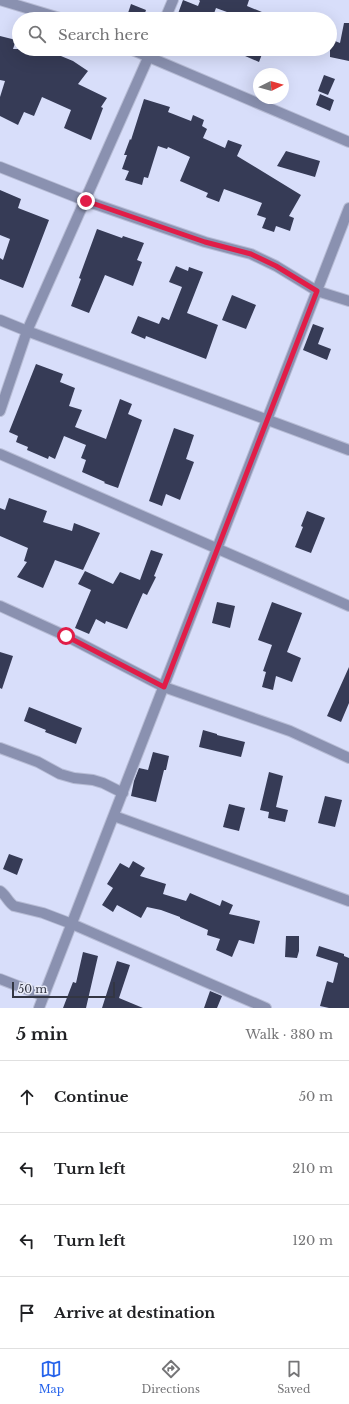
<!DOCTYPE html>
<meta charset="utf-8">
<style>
:root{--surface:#fff;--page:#f6f6f6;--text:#202124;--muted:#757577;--line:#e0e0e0;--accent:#2563eb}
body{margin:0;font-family:"Libre Baskerville",serif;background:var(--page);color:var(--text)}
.compass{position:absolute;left:253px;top:68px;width:36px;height:36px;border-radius:50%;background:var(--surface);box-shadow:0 4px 16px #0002;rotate:85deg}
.scale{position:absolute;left:12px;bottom:10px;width:103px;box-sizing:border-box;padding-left:4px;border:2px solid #333643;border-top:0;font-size:11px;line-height:14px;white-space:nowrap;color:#333643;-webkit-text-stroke:3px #e9ecfa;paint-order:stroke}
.stop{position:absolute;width:12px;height:12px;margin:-9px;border:3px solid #e11d48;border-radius:50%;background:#fff}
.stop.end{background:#e11d48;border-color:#fff;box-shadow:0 1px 4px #0008}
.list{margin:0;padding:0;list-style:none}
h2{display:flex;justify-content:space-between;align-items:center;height:52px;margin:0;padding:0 16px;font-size:17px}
h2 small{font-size:13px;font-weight:400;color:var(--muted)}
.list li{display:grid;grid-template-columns:26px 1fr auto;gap:12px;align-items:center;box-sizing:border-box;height:72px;padding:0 16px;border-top:1px solid var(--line)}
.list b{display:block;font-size:15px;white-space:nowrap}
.list em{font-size:13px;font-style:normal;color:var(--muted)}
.icon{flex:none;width:22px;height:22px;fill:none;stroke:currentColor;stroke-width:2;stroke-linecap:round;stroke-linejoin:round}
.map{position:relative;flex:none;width:349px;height:1008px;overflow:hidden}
.search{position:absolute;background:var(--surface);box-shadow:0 4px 16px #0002;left:12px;right:12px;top:12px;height:44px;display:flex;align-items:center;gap:10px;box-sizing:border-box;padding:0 14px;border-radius:22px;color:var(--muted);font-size:15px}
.sheet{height:340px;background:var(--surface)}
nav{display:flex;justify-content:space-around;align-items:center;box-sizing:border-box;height:56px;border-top:1px solid var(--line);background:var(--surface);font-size:11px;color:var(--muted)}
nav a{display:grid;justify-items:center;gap:2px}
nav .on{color:var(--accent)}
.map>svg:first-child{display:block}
.building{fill:#363b56}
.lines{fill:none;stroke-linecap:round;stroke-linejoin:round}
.minor-casing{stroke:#b7bcd5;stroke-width:12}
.minor{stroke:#8a91b0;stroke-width:10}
.route{stroke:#e11d48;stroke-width:5}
</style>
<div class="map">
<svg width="349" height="1008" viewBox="0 0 349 1008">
<rect width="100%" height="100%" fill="#d8defa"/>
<path class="building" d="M183,0L198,6L200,1L199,0H249L247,6L279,19H246L216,8L212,19H176Z
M131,4L146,10L143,19H126Z
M344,23H349V61L330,57V39L340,43Z
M0,36L16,40L13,49H44L73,61L88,71L78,84L107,98L101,107L103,108L91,140L64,128L71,110L42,97L34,116L24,112L18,125L0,116V97L5,81L0,80Z
M229,49H264L259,62Z
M324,75L335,79L328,95L318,91Z
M320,94L334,100L330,111L316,105Z
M144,99L170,107L168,112L191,121L193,115L204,120L202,126L207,129L203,138L225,148L228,140L242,145L237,156L301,195L289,216L294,218L290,231L276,226L274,232L262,228L266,218L257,215L262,203L224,189L219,202L206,197L208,193L180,181L190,157L168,147L167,149L158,146L148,178L144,177L142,185L125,180L129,171L122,169L127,155H124L130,139L131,140Z
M286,151L320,161L315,177L277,166Z
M0,190L21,199L18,208L49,220L23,288L0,279V258L3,260L10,239L0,235Z
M97,229L122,238L123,236L144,243L137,260L142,262L133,286L105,275L89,313L71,306L81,279L79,278Z
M176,266L188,271L189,267L203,272L187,313L218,325L206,359L146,336L145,339L131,333L138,316L159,324L162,317L169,320L182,287L169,282Z
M232,295L256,305L246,329L222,320Z
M313,324L324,328L318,344L331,349L327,360L303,350Z
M36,364L63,374L60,382L75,388L69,406L82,410L75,427L106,439L120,399L132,404L128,414L142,420L118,488L104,483L105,482L82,472L86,460L81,458L86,445L64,436L55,459L49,456L48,459L27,450L28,447L16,442L18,436L9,432Z
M174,428L194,435L186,459L194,462L180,500L166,494L162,506L149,501Z
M9,498L47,511L43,522L72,531L74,523L100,533L83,570L55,560L43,588L17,577L27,562L24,561L28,548L0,536V508L5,510Z
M307,511L325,518L311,553L295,547L303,527L301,526Z
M151,550L163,554L154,576L156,577L147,595L143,593L127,629L106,621L105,624L96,619L89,634L75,628L91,590L78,584L85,571L113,584L120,572L140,580Z
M217,602L235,606L230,628L212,623Z
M272,602L302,613L287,652L301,658L292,682L276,676L273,690L262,687L266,672L263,671L272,645L258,640Z
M0,652L13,656L2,689L0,688Z
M349,667V703L341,722L327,716Z
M29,707L82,728L76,744L45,732L46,730L24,721Z
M203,730L217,734V735L245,742L241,757L199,747Z
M153,752L169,756L166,770H164L156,802L131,796L134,781L139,768L148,770Z
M269,772L283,776L276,807L288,810L285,822L268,818L269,812L260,810Z
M325,796L342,800L335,827L318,823Z
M229,804L245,808L239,831L223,827Z
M9,854L23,859L17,875L3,869Z
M133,861L145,868L140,876L166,884L163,894L186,901L190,893L220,906L222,900L233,905L229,914L260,921L254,944L239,940L232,957L216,950L220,939L207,935L208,930L180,918V917L161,910L147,907L141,918L117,905L113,912L102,905L113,888L107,884L120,863L129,868Z
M286,936H299V951L297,958L285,957Z
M319,946L344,954V956L349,958V1008H329L320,1006L327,981L333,983L338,963L316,956Z
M83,952L98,956L86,1008H63L73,982L76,983Z
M117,961L130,965L119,998L143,1008H102Z
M210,991L222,996L217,1008H204Z"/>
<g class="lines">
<g class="minor-casing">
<path id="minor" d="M0,0L63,19
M165,19L173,0
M130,49L349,142
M0,167L86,201L205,242L251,254L276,266L317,291L349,301
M0,320L27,331L349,450
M0,411L27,331L152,49
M0,454L349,606
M0,606L66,636L164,687L290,731L349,758
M0,748L38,762L60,774L74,778L93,780L103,783L123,793
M114,816L349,901
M0,891C6,895 8,902 14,906L43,913L72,924L266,1008
M0,979L44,996
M39,1008L349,208"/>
</g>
<use href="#minor" class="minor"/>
</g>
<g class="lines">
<path class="route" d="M66,636L164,687L317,291L276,266L251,254L205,242L86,201"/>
</g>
</svg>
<svg class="compass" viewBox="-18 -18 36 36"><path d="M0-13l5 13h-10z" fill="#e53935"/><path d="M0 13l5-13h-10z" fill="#757577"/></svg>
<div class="scale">50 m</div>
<div class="stop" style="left:66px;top:636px"></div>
<div class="stop end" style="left:86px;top:201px"></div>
<div class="search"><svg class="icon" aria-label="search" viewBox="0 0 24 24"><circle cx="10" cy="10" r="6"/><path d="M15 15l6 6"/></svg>Search here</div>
</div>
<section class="sheet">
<h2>5 min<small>Walk · 380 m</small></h2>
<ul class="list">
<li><svg class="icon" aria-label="ahead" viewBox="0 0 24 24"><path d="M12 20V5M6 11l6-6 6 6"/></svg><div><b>Continue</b></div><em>50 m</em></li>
<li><svg class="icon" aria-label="left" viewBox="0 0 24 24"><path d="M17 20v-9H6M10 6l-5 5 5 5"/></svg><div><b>Turn left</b></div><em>210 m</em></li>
<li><svg class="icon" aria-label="left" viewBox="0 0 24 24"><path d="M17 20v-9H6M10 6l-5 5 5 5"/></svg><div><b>Turn left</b></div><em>120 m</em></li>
<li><svg class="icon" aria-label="arrive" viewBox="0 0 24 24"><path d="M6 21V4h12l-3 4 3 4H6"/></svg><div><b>Arrive at destination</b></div></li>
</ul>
</section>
<nav>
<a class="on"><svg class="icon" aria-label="map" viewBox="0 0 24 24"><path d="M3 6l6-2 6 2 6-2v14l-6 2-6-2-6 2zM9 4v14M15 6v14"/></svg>Map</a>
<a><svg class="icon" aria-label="directions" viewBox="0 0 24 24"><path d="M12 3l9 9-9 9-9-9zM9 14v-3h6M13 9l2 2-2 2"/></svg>Directions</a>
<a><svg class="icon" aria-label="saved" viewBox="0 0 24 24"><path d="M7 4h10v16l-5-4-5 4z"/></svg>Saved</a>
</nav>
